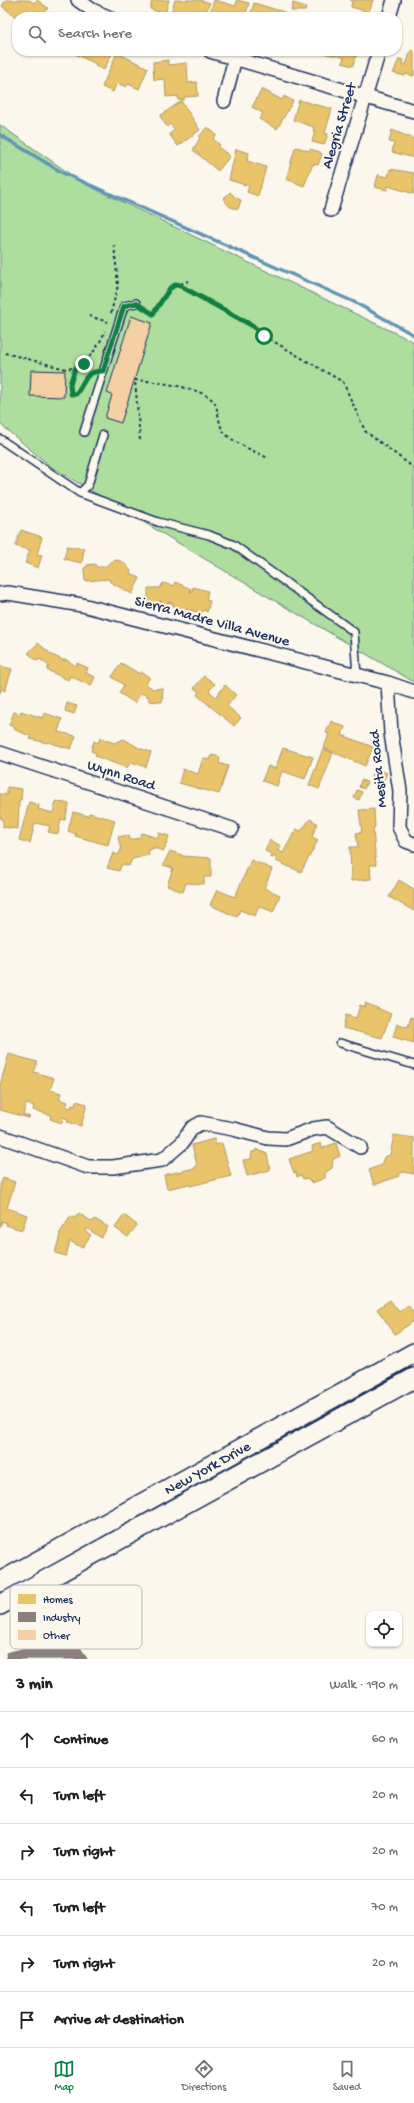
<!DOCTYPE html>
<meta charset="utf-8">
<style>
:root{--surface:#fff;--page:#f2f2f2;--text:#202124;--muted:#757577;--line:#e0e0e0;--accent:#0b8043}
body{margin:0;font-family:"Gochi Hand",sans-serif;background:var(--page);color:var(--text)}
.controls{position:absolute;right:12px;bottom:12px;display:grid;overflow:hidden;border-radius:8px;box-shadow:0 1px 3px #0004}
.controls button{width:36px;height:36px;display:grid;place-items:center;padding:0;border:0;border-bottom:1px solid var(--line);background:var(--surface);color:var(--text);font:20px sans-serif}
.stop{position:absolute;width:12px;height:12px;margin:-9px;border:3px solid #0b8043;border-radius:50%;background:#fff}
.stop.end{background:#0b8043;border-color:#fff;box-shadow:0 1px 4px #0008}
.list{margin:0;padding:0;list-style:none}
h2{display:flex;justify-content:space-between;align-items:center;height:52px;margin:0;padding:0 16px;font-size:17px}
h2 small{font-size:13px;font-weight:400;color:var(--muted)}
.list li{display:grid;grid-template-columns:26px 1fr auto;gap:12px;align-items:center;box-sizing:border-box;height:56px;padding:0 16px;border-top:1px solid var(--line)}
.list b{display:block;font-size:15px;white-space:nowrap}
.list em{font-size:13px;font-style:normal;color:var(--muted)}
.icon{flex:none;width:22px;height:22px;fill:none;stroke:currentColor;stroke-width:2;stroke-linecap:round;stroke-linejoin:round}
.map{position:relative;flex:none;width:414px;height:1659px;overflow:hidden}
.search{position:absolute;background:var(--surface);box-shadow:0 1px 3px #0004;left:12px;right:12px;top:12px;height:44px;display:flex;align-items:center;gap:10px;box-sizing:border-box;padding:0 14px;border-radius:16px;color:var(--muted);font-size:15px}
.sheet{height:388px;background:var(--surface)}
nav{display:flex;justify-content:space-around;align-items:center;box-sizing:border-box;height:56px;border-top:1px solid var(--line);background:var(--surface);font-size:11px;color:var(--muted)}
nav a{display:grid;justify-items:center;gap:2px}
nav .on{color:var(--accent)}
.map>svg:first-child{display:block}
.green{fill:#adde9e;stroke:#64867e}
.homes{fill:#e9c46a;stroke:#ab9766}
.industry{fill:#8a817c;stroke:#696873}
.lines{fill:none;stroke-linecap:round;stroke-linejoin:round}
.stream{stroke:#6195b6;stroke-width:3.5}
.building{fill:#f4d0a4;stroke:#1b2f5e}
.lane-casing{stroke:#1b2f5e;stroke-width:10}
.street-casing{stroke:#1b2f5e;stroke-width:16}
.secondary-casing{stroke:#1b2f5e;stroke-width:22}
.path{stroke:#1b2f5e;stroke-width:2;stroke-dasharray:3 3;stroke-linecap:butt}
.lane{stroke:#fbf7ec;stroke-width:7}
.street{stroke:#fbf7ec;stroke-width:13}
.secondary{stroke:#fbf7ec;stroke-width:19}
.route{stroke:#0b8043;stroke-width:5}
.labels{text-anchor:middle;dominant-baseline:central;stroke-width:4;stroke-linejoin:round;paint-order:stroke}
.street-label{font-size:15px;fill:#1b2f5e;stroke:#fbf7ec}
.key{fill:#fbf7ec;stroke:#b8bbc1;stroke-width:1}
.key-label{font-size:11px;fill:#1b2f5e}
</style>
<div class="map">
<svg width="414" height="1659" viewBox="0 0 414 1659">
<rect width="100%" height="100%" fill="#fbf7ec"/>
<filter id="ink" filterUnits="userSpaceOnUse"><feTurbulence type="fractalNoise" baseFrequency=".025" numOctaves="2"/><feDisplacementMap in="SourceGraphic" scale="8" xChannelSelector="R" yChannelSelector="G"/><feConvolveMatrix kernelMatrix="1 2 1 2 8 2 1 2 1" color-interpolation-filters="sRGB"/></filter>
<g filter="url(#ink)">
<path class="green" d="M0,125L83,183L414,342V682L260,592L50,466L0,424Z"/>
<path class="homes" d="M6,0H29L34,3L37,0L48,8L40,17L17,18L2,6Z
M151,0H169L165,14L150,9L152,1Z
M175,0H199L210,3L204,17H178L170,15Z
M214,0L236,6L237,0L249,3L245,17H209Z
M350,0H373L369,12L351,7L352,1Z
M254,3L284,12V17H250Z
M293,3L306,7L305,11H291Z
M411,50L414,51V76L406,74L405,76L393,73L399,59L403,60L402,64L406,65Z
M76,51H113L104,70L95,66L96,64L75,54Z
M322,51H358L353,66L342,63L344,57L321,53Z
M117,53L148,68L139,89L128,84L126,87L117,83L113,92L102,87Z
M168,60V65L187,63L188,83L197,82L198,96L184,97V100H178V96L166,97L165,79L154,80L153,62Z
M262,89L282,100L284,96L293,101L277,129L259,119L263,113L252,107Z
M299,100L332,109L325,133L328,134L324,145L312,142L315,131H313L314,127L293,120Z
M181,101L200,130L178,146L169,134L175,130L170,124L167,127L160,116Z
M207,127L217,135L213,139L220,145L218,147L230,156L218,171L193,150L200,138L199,137Z
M392,130L414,139V158L392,152L394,143L389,142Z
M297,147L309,151L310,149L320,152L322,154L318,165L313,164L304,186L286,179L295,148Z
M236,149L249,153L247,161L266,167L258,196L247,192L249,186L229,180Z
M390,169L414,173V194L388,186L387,190L375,187L378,175L388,177Z
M230,192L236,198L241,200L238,209L230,207L223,199Z
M21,530L42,537L37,554L42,555L38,568L25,563L30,550L15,546Z
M67,546L84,548L82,563L64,559Z
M117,560L123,562L131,571L130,573L140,578L132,594L110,582L109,579L85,581L84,568L87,567V565L95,564L96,567H105L110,562Z
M175,582L191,589L190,592H192L193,587L208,591L206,600L210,601L207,612L203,610L202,613L173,606V604L168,602L167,605L161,603L160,600V603H148V588H160L163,583L174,586Z
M38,643L52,655L65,661V659L76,666L77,663L88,668L86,673L95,677L91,686L70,676L68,680L47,670L49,666L40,659L37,661L28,653Z
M121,663L140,674L141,672L150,677L146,684L153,689L163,688L162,702L149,701V697L141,693L135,703L119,693L124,685L112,677Z
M0,666L12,669L5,691L1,689L0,693Z
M204,676L215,684L209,691L216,697L225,685L236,695L227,706L241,718L234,726L197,695L199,692L194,688Z
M67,703L77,706L74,714L65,711Z
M21,711L42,718L44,713L62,719L58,732L76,736L71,749L48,742L47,743L30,739L31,736L15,730L16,728L9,725L14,712L20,714Z
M331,721L345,727L342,735L373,747L365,766L324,748L329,734L326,733Z
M100,738L114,743L124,739L139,748L151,752L146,767L131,762L127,768L95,756L96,753L91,751L94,741L98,743Z
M283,748L313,757L305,779L282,771L277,786L262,781L268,766L275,769Z
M323,749L333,753L319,789L309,785Z
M212,755L220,757L219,763L228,766L219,794L179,783L183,769L198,774L203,758L210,760Z
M374,768L387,773L383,782L371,777Z
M361,780L367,782L364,789L359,787Z
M7,787L22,789L21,800H19L18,829L3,827V819L0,818V794L7,795Z
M357,790L362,792L359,800L354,798Z
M56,801L69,804L65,820L61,819L58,834L48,832L50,826L35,823L30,843L19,840L29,802L39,805L38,809L53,813Z
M374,809L375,827L373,828L376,865H370L371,879L351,881L350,847H358L356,833L362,832L359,810Z
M73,812L88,816L89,813L115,820L108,845L75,836L76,834L68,831Z
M310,819L317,823L312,837L318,840L301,872L276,861V856L274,855L273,858L270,857L272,854L265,851L270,840L281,846L278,851L283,853L296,829L301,831Z
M142,833L157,838L159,833L169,836L164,851L154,848L148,851L149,855L132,859L129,866L122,864L119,871L107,868L113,853L118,855L121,850L118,837L129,835L130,840L139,838Z
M170,851L182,855V856L211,858V877H204V884L186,883L183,892L167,886L173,868L163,865Z
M251,860L272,869L264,888L280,895L273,912L259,906L255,916L240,910L237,917L210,905L217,890L235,897Z
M399,880L414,889V911L389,897Z
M365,1003L391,1014L382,1038L343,1028L346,1015L356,1018L360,1005L366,1007Z
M411,1017L414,1018V1043L393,1037L397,1024L408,1027Z
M9,1054L37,1062L34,1072L54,1078L50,1090L61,1093L59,1099L68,1102L66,1106L71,1108L72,1105L75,1106L76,1101L87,1104L81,1126L67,1122L68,1119L63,1117L62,1123L50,1119L51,1115L33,1110L34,1106L26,1104L23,1115L30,1117L29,1118L0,1110V1085Z
M394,1135L414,1138V1174L403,1172L399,1174V1176L374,1185L369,1170L381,1165L384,1157L390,1155Z
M214,1139L216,1145L222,1143L231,1176L190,1186L189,1184L167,1189L164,1175L195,1168L197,1165L192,1145Z
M321,1143L322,1148L336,1143L340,1156L333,1159L332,1168L325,1173V1178L312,1183L307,1178L303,1179L301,1175L297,1177L296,1172L294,1173L289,1159L313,1151L312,1146Z
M256,1149L267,1154L270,1170L247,1176L243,1160L251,1159L252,1152L256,1151Z
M3,1178L15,1182L7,1208L27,1215L22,1230L6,1225L7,1223L2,1221L0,1228V1185Z
M79,1213L92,1222L95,1219L108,1227L101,1238L87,1228L85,1231L91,1235L82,1248L70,1241L66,1256L55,1253L60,1235L59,1234L71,1216L75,1218Z
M124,1215L137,1225L128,1237L115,1228Z
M390,1300L399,1312L408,1305L412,1311L414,1310V1321L395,1334L377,1309Z"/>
<path class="industry" d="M74,1636L76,1643L77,1642L87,1659H7L6,1653L34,1646L33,1644L45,1641L46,1643Z"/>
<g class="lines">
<path class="stream" d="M0,135L63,173L354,302L414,335"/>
</g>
<path class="building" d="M131,316L152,323L121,423L105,418L112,395L107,393Z
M31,370L65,371L64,397L30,396Z"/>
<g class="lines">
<g class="lane-casing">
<path id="lane" d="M84,432L124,306L136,303
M0,439L80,493L158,522L209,535L234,545L354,632L357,676
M80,493L88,485L103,435
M340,1043L414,1065"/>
</g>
<g class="street-casing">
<path id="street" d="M78,0L92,10L108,17
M389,17L394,0
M210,51L414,111
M224,101L235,58
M331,210L379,51
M0,594L8,593L82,605L388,683L414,692
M388,683L391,733L400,791L399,827L406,841L414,844
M0,753L232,829
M0,1136L88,1167H113L162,1160L182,1143L192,1128L201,1123L233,1129L268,1138L286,1139L313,1129L327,1127L360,1147"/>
</g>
<g class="secondary-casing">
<path id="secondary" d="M0,1582L414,1353
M0,1605L414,1378"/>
</g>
<path class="path" d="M177,285L253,326L264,336L343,382L365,431L414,468
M143,308L153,314L170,288L188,281
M111,313L118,285L114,244
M89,316L108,322
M5,353L66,369C85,368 98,348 105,331
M75,369L70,384L71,394H76L87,375L93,372
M140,440L135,380C151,381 204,387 214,402C219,410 218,423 223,431C231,442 256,452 268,458"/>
<use href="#lane" class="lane"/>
<use href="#street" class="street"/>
<use href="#secondary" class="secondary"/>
</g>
</g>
<g class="lines" filter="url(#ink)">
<path class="route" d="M84,364L75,369L70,384L71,394H76C86,381 84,371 103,371L124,306L136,303L153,314L170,288L177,284L253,326L264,336"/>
</g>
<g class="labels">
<g class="street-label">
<text transform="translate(340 126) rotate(-73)">Alegria Street</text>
<text transform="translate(212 622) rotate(15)">Sierra Madre Villa Avenue</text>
<text transform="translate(379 769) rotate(-96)">Mesita Road</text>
<text transform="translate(121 776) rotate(18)">Wynn Road</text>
<text transform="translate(208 1469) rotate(-29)">New York Drive</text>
</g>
</g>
<rect x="10" y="1585" width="132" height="64" rx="6" class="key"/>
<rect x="18" y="1594" width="18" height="10" fill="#e9c46a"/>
<rect x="18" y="1612" width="18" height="10" fill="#8a817c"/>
<rect x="18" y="1630" width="18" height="10" fill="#f4d0a4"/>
<g class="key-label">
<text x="43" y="1603">Homes</text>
<text x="43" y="1621">Industry</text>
<text x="43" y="1639">Other</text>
</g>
</svg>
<div class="controls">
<button><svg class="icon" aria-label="locate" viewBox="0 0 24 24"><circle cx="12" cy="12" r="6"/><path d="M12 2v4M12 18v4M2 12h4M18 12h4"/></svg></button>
</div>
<div class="stop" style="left:264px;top:336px"></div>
<div class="stop end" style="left:84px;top:364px"></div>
<div class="search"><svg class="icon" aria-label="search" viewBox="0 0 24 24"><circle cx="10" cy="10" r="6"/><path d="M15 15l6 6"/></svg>Search here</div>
</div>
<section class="sheet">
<h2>3 min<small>Walk · 190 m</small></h2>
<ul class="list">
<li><svg class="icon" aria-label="ahead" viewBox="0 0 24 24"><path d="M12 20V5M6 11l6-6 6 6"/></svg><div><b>Continue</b></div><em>60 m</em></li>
<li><svg class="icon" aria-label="left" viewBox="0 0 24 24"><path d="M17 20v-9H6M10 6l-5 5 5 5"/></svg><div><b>Turn left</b></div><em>20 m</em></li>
<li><svg class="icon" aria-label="right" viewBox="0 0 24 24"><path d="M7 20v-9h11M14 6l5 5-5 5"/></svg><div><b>Turn right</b></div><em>20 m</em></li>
<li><svg class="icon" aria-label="left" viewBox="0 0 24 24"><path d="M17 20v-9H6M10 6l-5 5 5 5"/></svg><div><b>Turn left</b></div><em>70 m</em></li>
<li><svg class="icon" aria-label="right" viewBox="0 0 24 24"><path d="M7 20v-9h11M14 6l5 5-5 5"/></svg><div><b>Turn right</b></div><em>20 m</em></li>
<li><svg class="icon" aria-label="arrive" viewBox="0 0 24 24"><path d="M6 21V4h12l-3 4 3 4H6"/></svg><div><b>Arrive at destination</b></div></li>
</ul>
</section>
<nav>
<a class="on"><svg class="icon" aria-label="map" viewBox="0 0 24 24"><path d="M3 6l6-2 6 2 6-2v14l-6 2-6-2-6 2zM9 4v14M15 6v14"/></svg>Map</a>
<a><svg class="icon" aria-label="directions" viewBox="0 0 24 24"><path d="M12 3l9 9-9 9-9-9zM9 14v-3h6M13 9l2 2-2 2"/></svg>Directions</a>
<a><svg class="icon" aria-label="saved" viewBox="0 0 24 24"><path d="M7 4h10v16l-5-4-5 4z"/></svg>Saved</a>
</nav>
